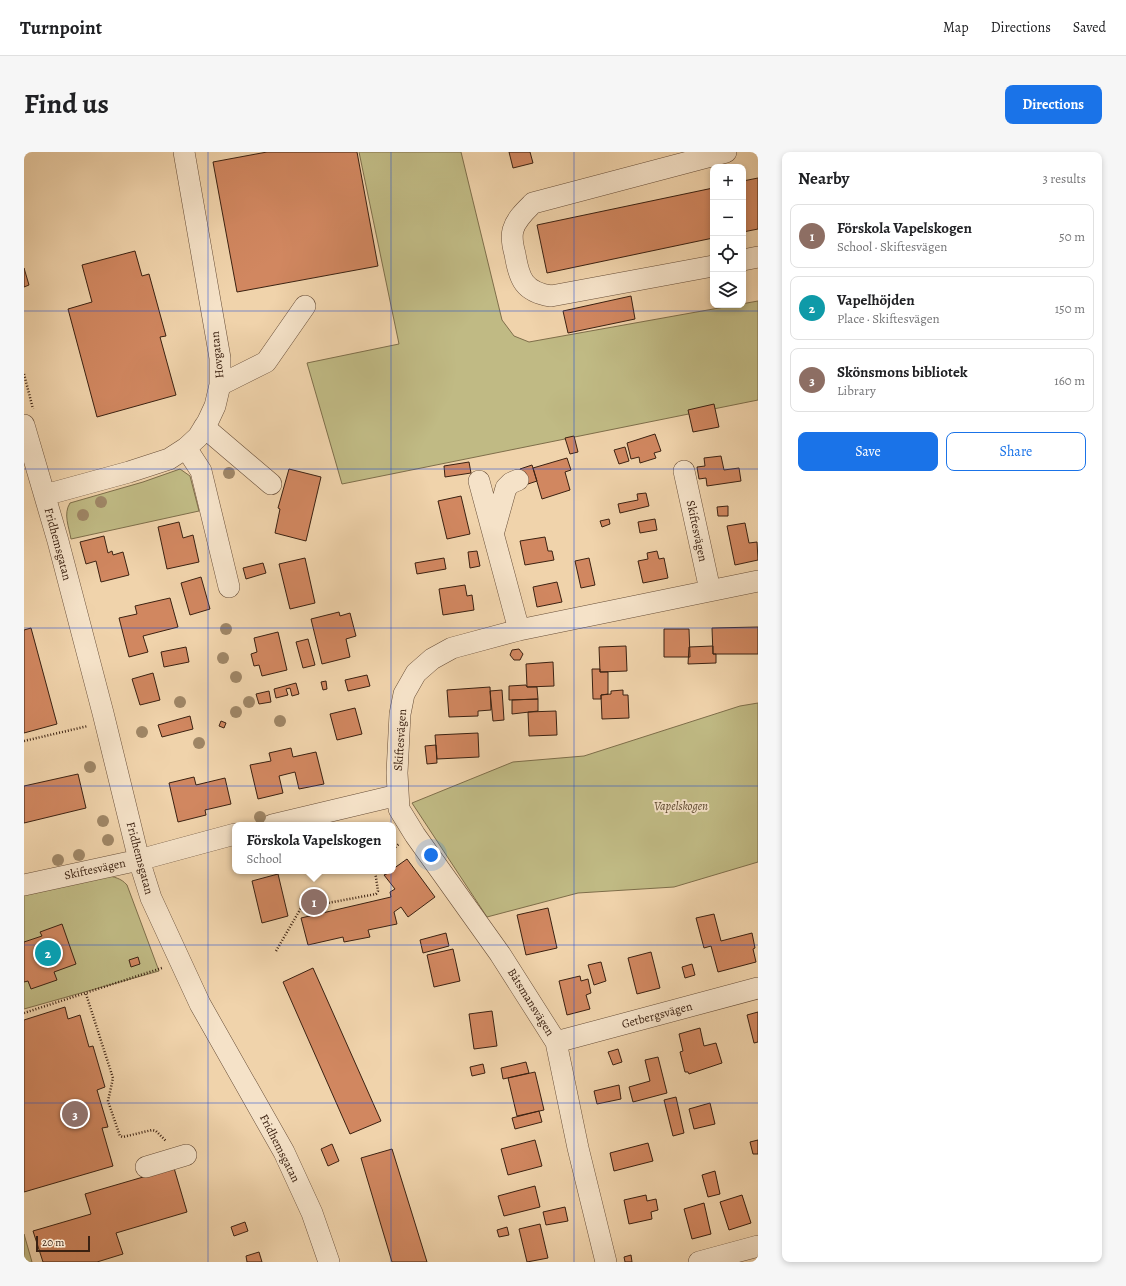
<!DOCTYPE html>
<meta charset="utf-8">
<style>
:root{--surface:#fff;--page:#f6f6f6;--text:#202124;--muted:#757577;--line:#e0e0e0;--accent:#1a73e8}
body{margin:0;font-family:Alegreya,serif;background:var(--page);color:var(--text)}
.controls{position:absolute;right:12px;top:12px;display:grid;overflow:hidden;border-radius:8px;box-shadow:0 2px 6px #0003}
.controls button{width:36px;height:36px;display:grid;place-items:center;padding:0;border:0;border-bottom:1px solid var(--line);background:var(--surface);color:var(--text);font:20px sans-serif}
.scale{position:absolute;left:12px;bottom:10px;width:54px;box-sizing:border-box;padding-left:4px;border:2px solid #3b2111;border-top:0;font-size:11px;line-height:14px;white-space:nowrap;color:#3b2111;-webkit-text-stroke:3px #f5e2c8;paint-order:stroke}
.you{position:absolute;left:407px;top:703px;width:14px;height:14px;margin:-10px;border:3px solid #fff;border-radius:50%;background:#1a73e8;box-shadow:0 0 0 6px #1a73e833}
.badge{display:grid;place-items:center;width:26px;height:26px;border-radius:50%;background:var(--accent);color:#fff;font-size:13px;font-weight:700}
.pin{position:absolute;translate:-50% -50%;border:2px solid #fff;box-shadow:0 1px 4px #0006}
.popup{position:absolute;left:208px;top:670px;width:164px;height:52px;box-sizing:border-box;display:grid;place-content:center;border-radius:8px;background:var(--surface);filter:drop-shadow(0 1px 3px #0005);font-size:13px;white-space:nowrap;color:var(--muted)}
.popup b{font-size:15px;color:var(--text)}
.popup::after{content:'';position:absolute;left:50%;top:100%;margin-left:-8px;border:8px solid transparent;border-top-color:var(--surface)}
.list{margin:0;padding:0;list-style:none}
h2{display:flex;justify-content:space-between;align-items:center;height:52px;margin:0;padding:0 16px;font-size:17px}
h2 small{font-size:13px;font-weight:400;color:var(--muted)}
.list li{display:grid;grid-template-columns:26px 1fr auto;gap:12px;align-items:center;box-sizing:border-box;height:64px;margin:0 8px 8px;padding:0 8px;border:1px solid var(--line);border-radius:8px}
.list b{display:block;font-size:15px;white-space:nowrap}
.list p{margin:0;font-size:13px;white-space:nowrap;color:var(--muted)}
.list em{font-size:13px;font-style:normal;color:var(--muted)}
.actions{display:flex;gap:8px;padding:12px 16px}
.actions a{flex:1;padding:9px 0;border:1px solid var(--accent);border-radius:8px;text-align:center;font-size:14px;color:var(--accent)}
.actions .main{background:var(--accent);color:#fff}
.icon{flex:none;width:22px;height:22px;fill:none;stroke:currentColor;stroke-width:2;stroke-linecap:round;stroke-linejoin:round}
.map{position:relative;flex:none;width:734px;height:1110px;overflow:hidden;border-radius:8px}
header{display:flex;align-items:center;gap:24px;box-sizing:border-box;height:56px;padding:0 20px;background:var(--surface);border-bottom:1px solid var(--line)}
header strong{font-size:19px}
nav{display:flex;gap:22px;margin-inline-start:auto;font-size:14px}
.intro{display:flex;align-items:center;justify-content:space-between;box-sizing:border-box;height:96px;padding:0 24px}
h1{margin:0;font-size:28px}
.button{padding:10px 18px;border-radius:8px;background:var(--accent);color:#fff;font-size:14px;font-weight:700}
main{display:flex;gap:24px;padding:0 24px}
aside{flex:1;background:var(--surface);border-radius:8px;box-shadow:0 2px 6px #0003}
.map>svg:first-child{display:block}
.green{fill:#c0ba84;stroke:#7e6e4a}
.building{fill:#d18760;stroke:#3b2111}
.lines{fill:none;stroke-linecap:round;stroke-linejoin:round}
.minor-casing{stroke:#684e38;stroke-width:22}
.path{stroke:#3b2111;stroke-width:2.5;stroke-dasharray:1 2;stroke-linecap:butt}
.minor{stroke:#f5e2c8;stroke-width:21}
.tree{fill:#9f8666}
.grid{fill:none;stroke:#1d4ed8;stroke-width:1;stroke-opacity:0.55}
.labels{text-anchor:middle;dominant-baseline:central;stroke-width:4;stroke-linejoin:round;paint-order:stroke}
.street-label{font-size:12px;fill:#3b2111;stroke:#f5e2c8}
.park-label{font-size:12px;font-style:italic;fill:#5c472e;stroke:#f5e2c8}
</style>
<header>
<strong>Turnpoint</strong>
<nav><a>Map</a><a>Directions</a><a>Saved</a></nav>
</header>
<div class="intro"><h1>Find us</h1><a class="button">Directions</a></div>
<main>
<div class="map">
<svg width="734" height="1110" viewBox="0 0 734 1110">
<rect width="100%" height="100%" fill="#f0d3ab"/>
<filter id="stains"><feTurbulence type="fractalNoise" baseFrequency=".005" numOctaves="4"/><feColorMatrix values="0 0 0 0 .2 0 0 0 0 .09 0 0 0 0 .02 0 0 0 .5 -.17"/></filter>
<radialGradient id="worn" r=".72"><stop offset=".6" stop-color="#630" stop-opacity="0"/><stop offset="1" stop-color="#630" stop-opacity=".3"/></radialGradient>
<path class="green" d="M335,0H437L478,168L490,184L505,190L734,149V248L318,332L283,211L375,192Z
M156,317L166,324L175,359L47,387C45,375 39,362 46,351L119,330Z
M734,551V710L650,735L554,741L463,765L388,651L489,610L560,604L716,554Z
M81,723C90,725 97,726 103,733L135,819L0,857V742Z
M0,1082L8,1110H0Z"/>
<path class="building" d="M243,0H333L354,114L213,140L189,10Z
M485,0H506L509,11L489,16Z
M734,26V77L719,80V29Z
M689,36V86L523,121L513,73Z
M111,99L118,124L125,122L142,184L136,185L152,243L73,265L44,157L68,150L58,113Z
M0,116L5,133L0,135Z
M607,144L611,167L544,181L539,159Z
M690,252L695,275L669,280L664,258Z
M631,282L637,299L630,301L632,306L616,311L615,305L607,307L603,291Z
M550,284L554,300L546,302L541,286Z
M601,295L605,309L595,312L590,298Z
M697,304L700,318L715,316L717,329L683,334L682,326L675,327L673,315L681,314L680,306Z
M543,306L547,318L541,320L546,338L518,347L509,316Z
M445,310L447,321L421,325L420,314Z
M508,313L513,329L501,333L496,317Z
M265,317L297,325L282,389L251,381L256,357L254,356Z
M622,341L625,354L596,361L594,352L614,348L613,342Z
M437,344L446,382L423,387L414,349Z
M704,354V364H694L693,355Z
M585,367L586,372L578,375L576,369Z
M631,367L633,378L616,381L614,370Z
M155,370L159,386L169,383L175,410L143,417L134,375Z
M721,371L725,391L733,390L734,408L711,413L703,374Z
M80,384L84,401L88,399L89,403L99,400L105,423L77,430L72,409L62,412L56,390Z
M521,385L524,399H528L530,408L501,413L496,389Z
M453,399L456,414L446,416L444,400Z
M633,399L635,407L640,406L644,426L619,431L614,409L624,407L623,401Z
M281,406L291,451L266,457L255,412Z
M420,406L422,417L393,422L391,411Z
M565,406L571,433L557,436L551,409Z
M239,411L242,421L222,427L219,416Z
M177,425L186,457L166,463L157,431Z
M533,430L538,450L513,455L509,435Z
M441,433L443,444L448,443L450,458L419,463L415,437Z
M146,446L154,475L119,484L124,500L105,505L95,466L113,462L111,454Z
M315,460L316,464L326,461L332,484L322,487L326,505L298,512L287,467Z
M734,475V502H689L688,476Z
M7,476L33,572L0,581V478Z
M640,477H665L666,505H640Z
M254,480L263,518L238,524L235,513L230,514L227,502L233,500L230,486Z
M284,487L291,513L279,516L272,490Z
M602,494L603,519L576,520L575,495Z
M689,494V502H692V511L664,512L665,495Z
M162,495L165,510L140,515L137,500Z
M495,497L499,502L496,508H490L486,503L488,498Z
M529,510L530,534L503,535L502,512Z
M568,517H576V520H584V542L577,543V547H569Z
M129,521L136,548L116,553L108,527Z
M343,523L346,534L324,539L321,528Z
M302,529L303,537L299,538L297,530Z
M272,531L275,542L268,544L266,536L262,537L264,543L252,546L250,537Z
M502,533L503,535H513L514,547L485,548V534Z
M466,535L467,558L454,559V564L425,565L423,538Z
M478,538L480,568L469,569L466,539Z
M599,538V543H604L605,566L578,567L577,543L587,542V539Z
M245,539L247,550L235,552L232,542Z
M514,547V559L488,562V548Z
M331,556L338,582L313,588L306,562Z
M532,559L533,583L505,584L504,560Z
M166,564L169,577L138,585L134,573Z
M197,569L202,571L200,576L195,574Z
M454,581L455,605L413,607L411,583Z
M412,593L413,611L403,612L401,594Z
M267,596L269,605L292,600L300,632L275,637L271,620L255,624L259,641L234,647L226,613L247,609L245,601Z
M54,622L62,656L0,671V634Z
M170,625L172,633L201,626L207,652L181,658L182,663L154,670L145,631Z
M383,707L411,745L384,765L377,755L370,760L373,772L344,778L346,785L320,790L319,785L284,793L277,766L367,745L366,740L371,737L360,723L369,719V717Z
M254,722L264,764L238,771L228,729Z
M524,756L533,796L502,803L493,763Z
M690,762L697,789L728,781L731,796L729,797L732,810L694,820L687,794L680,796L672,766Z
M38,772L52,812L30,820L33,828L7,837L4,829L0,830V790L18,784L16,780Z
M422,781L425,794L399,801L396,788Z
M429,797L436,829L410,835L403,803Z
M627,800L636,836L613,842L604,806Z
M114,805L116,812L107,815L105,808Z
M577,810L582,829L570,833L564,813Z
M668,812L671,823L661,826L658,815Z
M289,816L357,969L326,982L259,830Z
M556,824L557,829L564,827L567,841L562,843L566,857L543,863L535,829Z
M41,855L44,867L56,863L65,895L69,894L81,935L73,938L84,975L78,976L89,1014L0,1040V868Z
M468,859L473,894L450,897L445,862Z
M734,860V890L730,891L723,863Z
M676,876L680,894L692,891L698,911L665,922L664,920H661L656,900L659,899L655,882Z
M594,897L598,910L589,913L584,900Z
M634,905L643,941L609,950L605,935L626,929L621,908Z
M502,910L505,921L479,927L477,916Z
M459,912L461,921L448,924L446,915Z
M511,920L520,958L493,964L484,926Z
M595,933L597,947L573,952L570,939Z
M652,945L660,981L649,984L640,948Z
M686,951L691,972L670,977L665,957Z
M515,959L518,970L491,977L488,966Z
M511,988L518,1014L484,1023L477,997Z
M734,988V1002H729L726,990Z
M624,991L629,1009L590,1019L586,1001Z
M308,992L315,1009L304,1014L297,997Z
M368,997L403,1110H368L337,1006Z
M150,1016L163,1060L92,1081L99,1102L73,1110H19L9,1079L67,1062L61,1042Z
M691,1019L696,1042L684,1045L678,1023Z
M511,1034L516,1055L480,1064L474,1044Z
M622,1043L623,1049L632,1047L634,1058L627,1060L628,1067L605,1072L600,1048Z
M718,1043L727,1071L705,1078L696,1050Z
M680,1051L687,1082L668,1087L660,1057Z
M541,1055L544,1069L522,1073L519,1060Z
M221,1070L224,1079L210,1084L207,1075Z
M516,1072L524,1106L503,1110L495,1077Z
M483,1075L485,1083L475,1085L473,1078Z
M235,1100L238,1110H223L222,1104Z
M607,1103L608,1110H601L600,1105Z"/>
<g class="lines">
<g class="minor-casing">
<path id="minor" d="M719,108L734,105
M689,114L527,144C500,140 495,127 491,102C489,95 487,86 489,78C492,67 502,58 509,51L702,0
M196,233L242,210L281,154
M0,273L34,389L79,561L115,708L127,746L176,852L260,1000L288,1061L305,1110
M180,275L247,332
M162,296L177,319L205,435
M660,319L686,438
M455,329L495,478
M21,343L105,320L145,307L162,296L174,285L184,269L191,254L196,233V206L160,0
M470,379L482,336L487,331L494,328
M248,673L374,643
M0,733L115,708L211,682
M532,890L734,836
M122,1015L162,1003
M582,1110L554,996L532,890L476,802L391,683L375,657L373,621L376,562L380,542L392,521L408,507L428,496L495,478L734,429
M675,1110L734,1094"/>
</g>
<path class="path" d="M0,222L9,257
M0,589L64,574
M369,697L375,692
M252,799L277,756L352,742L354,739L351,719
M62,842L89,926L84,949L96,984L99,985L128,978L132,979L142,989
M0,861L138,816"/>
<use href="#minor" class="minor"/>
</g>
<g class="tree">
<circle cx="205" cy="321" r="6"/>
<circle cx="77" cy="350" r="6"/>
<circle cx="59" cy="363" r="6"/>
<circle cx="202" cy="477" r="6"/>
<circle cx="199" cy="506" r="6"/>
<circle cx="212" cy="525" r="6"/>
<circle cx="156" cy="550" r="6"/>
<circle cx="225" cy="550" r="6"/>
<circle cx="212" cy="560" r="6"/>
<circle cx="256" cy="569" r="6"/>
<circle cx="118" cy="580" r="6"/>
<circle cx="175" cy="591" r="6"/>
<circle cx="66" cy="615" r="6"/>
<circle cx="236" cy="665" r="6"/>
<circle cx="79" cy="669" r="6"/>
<circle cx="84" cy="688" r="6"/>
<circle cx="55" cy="703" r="6"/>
<circle cx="34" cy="708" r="6"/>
</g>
<path class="grid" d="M184,0V1110M367,0V1110M550,0V1110M0,159H734M0,317H734M0,476H734M0,634H734M0,793H734M0,951H734"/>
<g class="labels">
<g class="street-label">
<text transform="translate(193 203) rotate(-96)">Hovgatan</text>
<text transform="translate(673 379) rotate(78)">Skiftesvägen</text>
<text transform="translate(34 392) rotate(75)">Fridhemsgatan</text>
<text transform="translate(376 588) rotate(-86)">Skiftesvägen</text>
<text transform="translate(116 706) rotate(75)">Fridhemsgatan</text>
<text transform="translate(71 717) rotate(-12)">Skiftesvägen</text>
<text transform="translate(507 850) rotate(58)">Båtsmansvägen</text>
<text transform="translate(633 863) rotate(-15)">Getbergsvägen</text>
<text transform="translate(256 996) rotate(63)">Fridhemsgatan</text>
</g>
<g class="park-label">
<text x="657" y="654">Vapelskogen</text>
</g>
</g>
<rect width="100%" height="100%" filter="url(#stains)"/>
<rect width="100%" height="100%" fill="url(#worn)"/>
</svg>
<div class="controls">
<button>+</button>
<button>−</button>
<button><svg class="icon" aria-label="locate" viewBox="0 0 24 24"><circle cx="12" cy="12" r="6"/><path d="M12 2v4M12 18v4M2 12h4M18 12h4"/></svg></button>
<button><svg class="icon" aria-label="layers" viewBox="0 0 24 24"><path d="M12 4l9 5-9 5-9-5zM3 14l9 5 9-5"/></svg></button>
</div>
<div class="scale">20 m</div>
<div class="you"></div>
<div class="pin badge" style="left:290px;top:750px;background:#8d6e63">1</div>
<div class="popup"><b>Förskola Vapelskogen</b>School</div>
<div class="pin badge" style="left:24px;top:801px;background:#0f9aa8">2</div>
<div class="pin badge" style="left:51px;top:962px;background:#8d6e63">3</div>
</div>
<aside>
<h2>Nearby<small>3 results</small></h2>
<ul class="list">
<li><span class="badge" style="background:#8d6e63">1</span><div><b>Förskola Vapelskogen</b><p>School · Skiftesvägen</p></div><em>50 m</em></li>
<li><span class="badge" style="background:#0f9aa8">2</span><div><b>Vapelhöjden</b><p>Place · Skiftesvägen</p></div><em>150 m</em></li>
<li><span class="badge" style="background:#8d6e63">3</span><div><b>Skönsmons bibliotek</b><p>Library</p></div><em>160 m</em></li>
</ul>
<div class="actions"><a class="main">Save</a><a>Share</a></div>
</aside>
</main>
